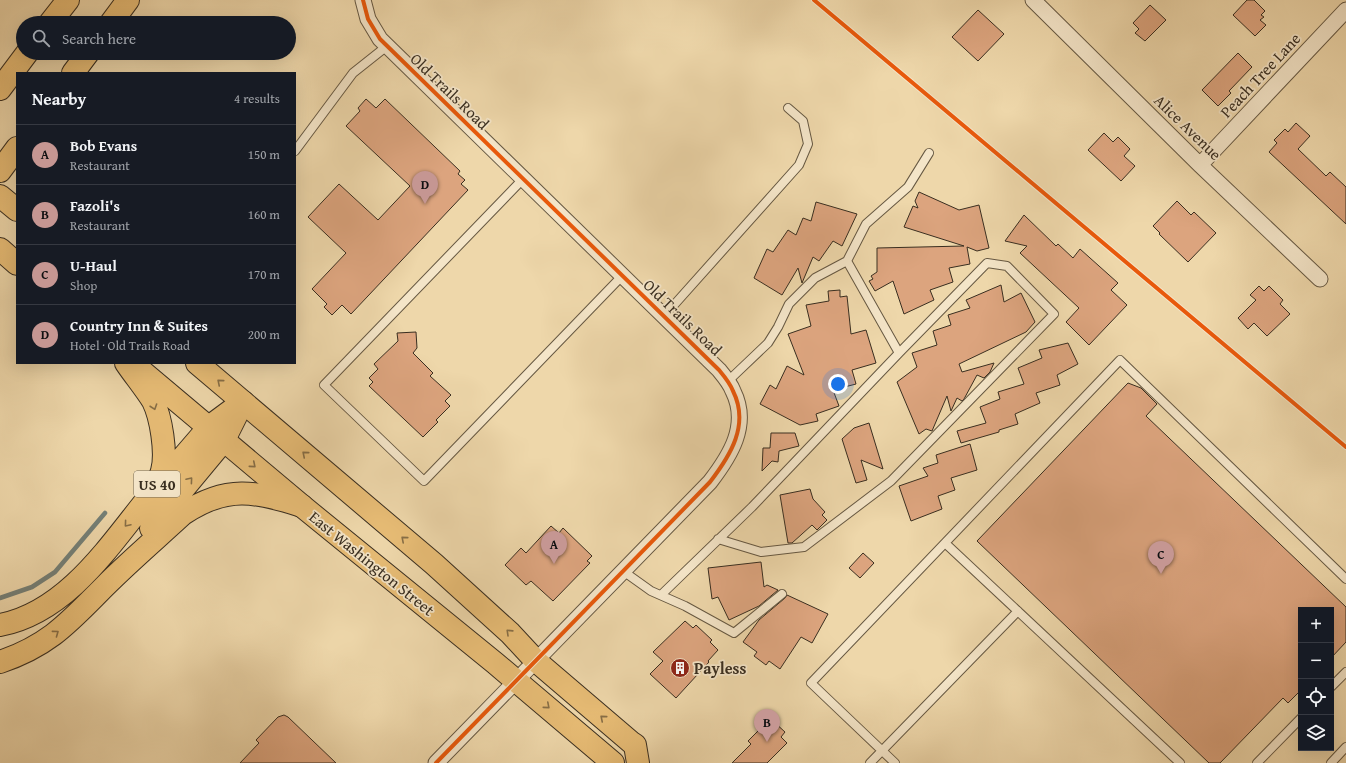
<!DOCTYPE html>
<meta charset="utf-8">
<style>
:root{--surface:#171b24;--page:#20242c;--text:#f1f3f6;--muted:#9ea1a6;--line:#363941;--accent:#c59692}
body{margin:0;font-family:"Gentium Book Plus",serif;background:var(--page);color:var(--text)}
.controls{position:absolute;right:12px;bottom:12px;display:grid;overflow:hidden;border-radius:0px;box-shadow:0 4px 16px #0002}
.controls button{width:36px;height:36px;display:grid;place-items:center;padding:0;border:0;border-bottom:1px solid var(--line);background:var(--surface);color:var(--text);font:20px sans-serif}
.you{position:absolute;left:838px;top:384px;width:14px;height:14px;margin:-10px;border:3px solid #fff;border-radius:50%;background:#1a73e8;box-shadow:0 0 0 6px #1a73e833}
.badge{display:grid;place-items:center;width:26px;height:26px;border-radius:50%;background:var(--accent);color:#111;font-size:13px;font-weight:700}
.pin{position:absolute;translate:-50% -33px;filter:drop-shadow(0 1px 2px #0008)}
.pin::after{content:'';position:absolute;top:21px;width:14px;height:12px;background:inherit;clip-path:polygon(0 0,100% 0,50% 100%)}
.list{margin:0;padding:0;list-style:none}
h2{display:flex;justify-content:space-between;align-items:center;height:52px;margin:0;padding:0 16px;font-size:17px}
h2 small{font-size:13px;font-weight:400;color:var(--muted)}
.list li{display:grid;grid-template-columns:26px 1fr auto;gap:12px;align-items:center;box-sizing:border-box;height:60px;padding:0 16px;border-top:1px solid var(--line)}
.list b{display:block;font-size:15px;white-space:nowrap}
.list p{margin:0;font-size:13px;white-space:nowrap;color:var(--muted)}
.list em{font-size:13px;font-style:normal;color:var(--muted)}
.icon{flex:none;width:22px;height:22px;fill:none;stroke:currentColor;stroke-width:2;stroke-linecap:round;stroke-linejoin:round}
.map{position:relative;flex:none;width:1346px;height:763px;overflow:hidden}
.search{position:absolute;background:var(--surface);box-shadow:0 4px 16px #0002;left:16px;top:16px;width:280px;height:44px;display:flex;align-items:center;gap:10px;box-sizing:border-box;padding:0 14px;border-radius:22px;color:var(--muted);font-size:15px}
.panel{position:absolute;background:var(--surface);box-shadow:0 4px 16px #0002;left:16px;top:72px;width:280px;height:292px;border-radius:0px}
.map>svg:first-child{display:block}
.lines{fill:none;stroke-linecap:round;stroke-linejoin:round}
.stream{stroke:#748078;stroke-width:4.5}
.building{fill:#dca47e;stroke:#392e20}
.service-casing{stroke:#665842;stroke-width:10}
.minor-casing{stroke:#665842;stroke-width:17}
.primary-casing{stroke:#392e20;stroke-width:24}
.motorway-casing{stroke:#392e20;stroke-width:24}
.service{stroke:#f4e5c8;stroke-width:8}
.minor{stroke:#f4e5c8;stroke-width:15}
.primary{stroke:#e7bc75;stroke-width:22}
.motorway{stroke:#e7bc75;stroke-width:22}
.cycleway-casing{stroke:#f4e5c8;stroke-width:6}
.cycleway{stroke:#e8590c;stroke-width:4}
.oneway{stroke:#876e46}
.labels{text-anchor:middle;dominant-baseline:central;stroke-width:3.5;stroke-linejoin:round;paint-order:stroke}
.shield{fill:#f4e5c8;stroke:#716552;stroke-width:1}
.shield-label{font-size:15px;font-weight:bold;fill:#392e20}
.street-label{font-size:16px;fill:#392e20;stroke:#f4e5c8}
.poi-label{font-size:16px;font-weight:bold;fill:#392e20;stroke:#f4e5c8;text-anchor:start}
</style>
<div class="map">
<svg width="1346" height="763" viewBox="0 0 1346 763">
<rect width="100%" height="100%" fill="#eed7aa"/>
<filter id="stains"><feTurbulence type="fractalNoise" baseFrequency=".005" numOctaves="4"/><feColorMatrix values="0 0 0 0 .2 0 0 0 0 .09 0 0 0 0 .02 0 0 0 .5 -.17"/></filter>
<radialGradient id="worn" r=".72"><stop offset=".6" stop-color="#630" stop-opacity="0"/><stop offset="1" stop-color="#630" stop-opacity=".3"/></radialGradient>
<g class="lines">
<path class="stream" d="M0,598L32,587L55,572L105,513"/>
</g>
<path class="building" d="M1247,0H1254L1265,11L1261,15L1264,17L1260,20L1266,25L1255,36L1233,15Z
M1150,5L1166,20L1145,41L1135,33L1139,29L1133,23Z
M978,10L1004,34L978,61L952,37Z
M1238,53L1252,67L1229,91L1231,93L1218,106L1202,90Z
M366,99L376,108L385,99L460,171L458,174L465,180L461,184L468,190L351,314L342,305L332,315L324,307L327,304L312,289L346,253L308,217L339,184L378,220L410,186L346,126L360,111L358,108Z
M1296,123L1310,136L1298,149L1326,176L1330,172L1346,187V224L1269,152L1277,143L1274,140L1285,129L1288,132Z
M1104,133L1113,142L1118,137L1130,149L1124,156L1135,166L1121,181L1088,150Z
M919,192L959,210L979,205L989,248L977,251L967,247L970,264L949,268L953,282L930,290L934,300L904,314L893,281L875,291L869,281L873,279L871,276L877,272V248L964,246L904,227L913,206L918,208L915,201Z
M1177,201L1191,215L1194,212L1216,233L1188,262L1159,234L1160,233L1153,226Z
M816,202L857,214L842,246L833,241L819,261L813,257L802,283L798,268L782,295L754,278L767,249L773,252L788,230L796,235L803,218L811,221Z
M1024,215L1056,246L1058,244L1073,258L1080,249L1118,283L1111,290L1127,305L1089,345L1066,322L1079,308L1020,253L1027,246L1005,241Z
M1001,285L1004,302L1021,293L1035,322L1026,332L959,364L962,372L994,363L990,372L984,378L977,375L964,399L962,401L957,398L951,411L947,396L932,431L926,429L919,434L897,382L917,367L912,353L937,345L933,331L951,325L948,315L970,308L966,300Z
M1259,286L1264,291L1269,286L1283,300L1280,304L1290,314L1267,336L1254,323L1248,329L1238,318L1256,300L1250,295Z
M840,290V297L847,296L851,334L866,330L876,363L852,370L856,384L833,390L839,406L816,414L818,421L800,425L760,404L770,385L776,389L787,366L804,375L788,334L811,326L806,305L829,301L828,291Z
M416,332L417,348L413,353L433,373L430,376L451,395L445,401L450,406L436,420L438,422L423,437L369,386L373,382L369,378L378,369L374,364L398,341L397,333Z
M1068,343L1078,364L1057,375L1060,385L1036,393L1040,403L1015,414L1018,424L999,430V432L961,443L957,431L986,423L980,407L1000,399L998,392L1024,384L1018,368L1042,358L1039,350Z
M1128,383L1141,388L1157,404L1146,416L1346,607V642L1331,658V610H1301V690L1288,703L1283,698L1220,763H1209L977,541Z
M869,423L883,469L861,460L867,480L856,483L842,439L854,428Z
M771,433H795L799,446L779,451L778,462L772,461L762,471L763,448H770Z
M970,444L977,470L951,478L955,490L938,496L942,509L911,521L899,486L928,476L923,468L938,463L936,455Z
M810,489L813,499L825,512L822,515L827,520L817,530L812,525L792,543H788L780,495Z
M551,526L559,533L563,528L592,556L587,561L590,563L553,601L531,581L526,585L505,565L521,548L526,553Z
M863,553L874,563L860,578L849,568Z
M761,562L764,587L767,585L778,590L759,606L729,620L718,597L712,599L708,568Z
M787,595L828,614L812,643L801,637L780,669L769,661L766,665L754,656L757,652L743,642L759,620L785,598Z
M685,621L693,628L696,625L712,640L710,642L718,650L708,661L709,662L676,698L650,674L663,661L653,652Z
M284,715L288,717L336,763H240L259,743L256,740L278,717Z
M774,722L785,732L781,737L787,743L767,763H732L751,744L748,741L766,723L770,726Z"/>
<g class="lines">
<g class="service-casing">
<path id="service" d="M295,151L353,73L387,46
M523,179L324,385L424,481L623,275
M665,315L799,165L808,144L803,121L788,108
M727,382L768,343L778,327L789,304L815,278L847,261
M718,539L761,552L804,547L891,481L1054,314L1007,266L987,263L899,353
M945,543L1180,763
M623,571L651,591L685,606L734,633L782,594
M661,595L752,507L899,353L847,261L866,224L908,187L929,153
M1331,687L1346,672
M870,763L1018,611
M895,763L811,683L1120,360L1346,579
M1257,763L1301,718
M1331,763L1346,747"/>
</g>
<g class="minor-casing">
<path id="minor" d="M363,0L368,19L380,39L719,370C724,376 730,383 733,391C750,425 730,456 710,482L436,763
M1033,0L1200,165L1320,279
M1200,165L1346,10"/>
</g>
<g class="primary-casing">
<path id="primary" d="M0,196L17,210
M0,249L17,264
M132,363L302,506L495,663L613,763
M197,363L434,564L510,633L536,661L632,743L635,745L638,763"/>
</g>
<g class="motorway-casing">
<path id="motorway" d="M50,23L68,0
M111,23L128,0
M73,73L88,53
M0,89L27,53
M0,171L17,148
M159,485L209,427L240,404
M151,528L224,440L243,402
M0,625C68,612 111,543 152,493C156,486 160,479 162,471C167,453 161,417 153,401C145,388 134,375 126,363
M0,662C50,645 69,622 105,586C130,561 157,538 183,514C226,485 256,491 302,506"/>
</g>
<use href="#service" class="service"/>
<use href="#minor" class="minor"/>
<use href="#primary" class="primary"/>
<use href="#motorway" class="motorway"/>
<g class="cycleway-casing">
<path id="cycleway" d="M363,0L368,19L380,39L719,370C724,376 730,383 733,391C750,425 730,456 710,482L436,763
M814,0L1346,447"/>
</g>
<use href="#cycleway" class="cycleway"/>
</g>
<defs><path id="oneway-chevron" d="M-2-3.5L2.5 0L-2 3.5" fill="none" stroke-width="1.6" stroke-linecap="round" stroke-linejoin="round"/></defs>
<g class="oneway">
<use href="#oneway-chevron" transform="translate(220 382) rotate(-140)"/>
<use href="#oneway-chevron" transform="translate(154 407) rotate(71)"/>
<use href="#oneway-chevron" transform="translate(305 454) rotate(-140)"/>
<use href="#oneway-chevron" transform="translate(253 465) rotate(40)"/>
<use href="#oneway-chevron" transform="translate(190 480) rotate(-50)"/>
<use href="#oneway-chevron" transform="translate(127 524) rotate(130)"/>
<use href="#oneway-chevron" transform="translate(404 539) rotate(-139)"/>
<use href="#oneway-chevron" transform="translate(509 632) rotate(-136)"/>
<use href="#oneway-chevron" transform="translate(56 633) rotate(-36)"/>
<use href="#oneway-chevron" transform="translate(547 706) rotate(41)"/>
<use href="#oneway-chevron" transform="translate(603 718) rotate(-140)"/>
</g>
<defs>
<g id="building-disc" transform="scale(1)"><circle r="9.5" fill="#8f2418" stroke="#f4e5c8"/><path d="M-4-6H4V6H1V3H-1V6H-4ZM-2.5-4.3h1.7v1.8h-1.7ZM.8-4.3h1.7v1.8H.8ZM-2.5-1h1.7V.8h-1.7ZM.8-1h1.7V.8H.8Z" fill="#fff"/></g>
</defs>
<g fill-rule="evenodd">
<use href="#building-disc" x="680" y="668"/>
</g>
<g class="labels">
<rect class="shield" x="134" y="471" width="46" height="26" rx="3"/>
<g class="shield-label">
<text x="157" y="484">US 40</text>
</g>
<g class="street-label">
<text transform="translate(1260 75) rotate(-47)">Peach Tree Lane</text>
<text transform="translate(450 91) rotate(44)">Old Trails Road</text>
<text transform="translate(1188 127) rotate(44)">Alice Avenue</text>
<text transform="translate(683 317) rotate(44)">Old Trails Road</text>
<text transform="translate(372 563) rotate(39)">East Washington Street</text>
</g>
<g class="poi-label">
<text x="694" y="668">Payless</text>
</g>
</g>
<rect width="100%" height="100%" filter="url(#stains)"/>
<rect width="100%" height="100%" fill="url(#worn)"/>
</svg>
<div class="controls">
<button>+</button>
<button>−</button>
<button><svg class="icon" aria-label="locate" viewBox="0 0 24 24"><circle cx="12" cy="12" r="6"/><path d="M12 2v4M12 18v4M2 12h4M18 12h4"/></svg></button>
<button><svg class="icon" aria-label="layers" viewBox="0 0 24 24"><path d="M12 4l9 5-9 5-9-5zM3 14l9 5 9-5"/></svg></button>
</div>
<div class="you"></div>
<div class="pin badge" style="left:554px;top:564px">A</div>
<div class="pin badge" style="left:767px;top:742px">B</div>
<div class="pin badge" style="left:1161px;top:574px">C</div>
<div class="pin badge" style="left:425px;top:204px">D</div>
<div class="search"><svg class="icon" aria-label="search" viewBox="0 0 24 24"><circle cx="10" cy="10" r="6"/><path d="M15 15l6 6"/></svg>Search here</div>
<section class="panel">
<h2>Nearby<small>4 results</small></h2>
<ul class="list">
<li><span class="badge">A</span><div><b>Bob Evans</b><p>Restaurant</p></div><em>150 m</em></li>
<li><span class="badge">B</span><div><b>Fazoli's</b><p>Restaurant</p></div><em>160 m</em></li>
<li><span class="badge">C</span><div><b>U-Haul</b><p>Shop</p></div><em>170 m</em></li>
<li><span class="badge">D</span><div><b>Country Inn &amp; Suites</b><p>Hotel · Old Trails Road</p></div><em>200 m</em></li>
</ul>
</section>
</div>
